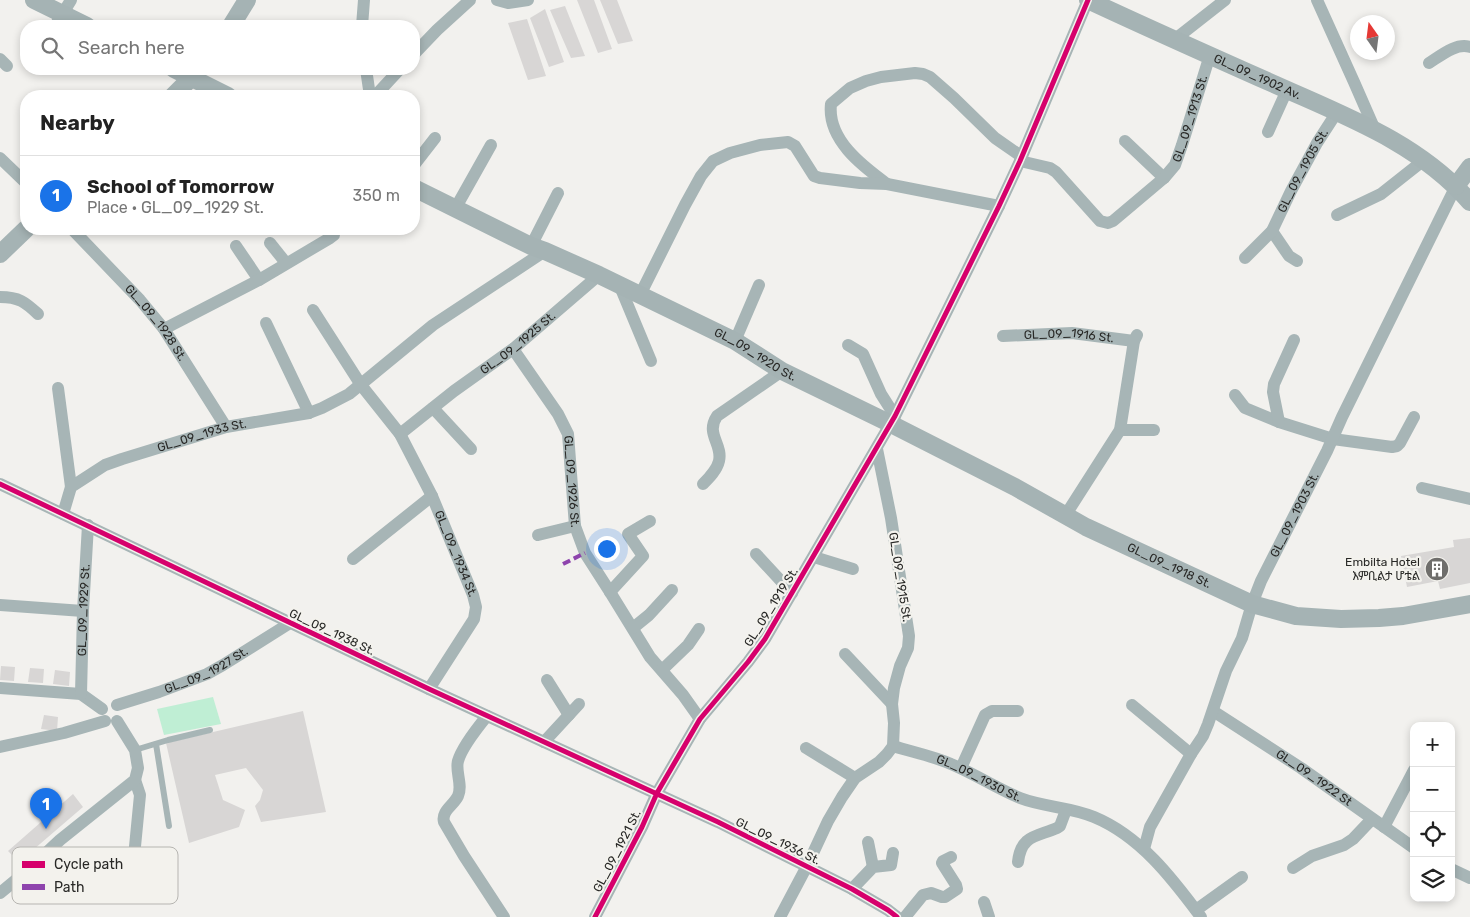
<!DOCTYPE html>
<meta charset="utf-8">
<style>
:root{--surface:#fff;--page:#f2f2f2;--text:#222;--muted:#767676;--line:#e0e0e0;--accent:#1a73e8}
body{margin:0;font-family:Rubik,"Noto Sans Ethiopic",sans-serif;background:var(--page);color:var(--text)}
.controls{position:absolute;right:15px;bottom:15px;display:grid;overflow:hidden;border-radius:10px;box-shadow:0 2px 8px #0003}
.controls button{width:45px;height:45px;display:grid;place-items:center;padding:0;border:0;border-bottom:1px solid var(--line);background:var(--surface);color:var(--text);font:25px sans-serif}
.compass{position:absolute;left:1350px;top:15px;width:45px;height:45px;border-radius:50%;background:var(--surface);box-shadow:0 2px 8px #0003;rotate:346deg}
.you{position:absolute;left:606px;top:548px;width:18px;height:18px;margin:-12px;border:4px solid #fff;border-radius:50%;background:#1a73e8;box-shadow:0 0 0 8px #1a73e833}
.badge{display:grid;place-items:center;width:32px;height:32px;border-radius:50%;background:var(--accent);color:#fff;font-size:16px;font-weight:700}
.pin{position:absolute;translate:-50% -41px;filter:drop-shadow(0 1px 2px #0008)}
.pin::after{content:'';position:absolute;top:26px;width:18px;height:15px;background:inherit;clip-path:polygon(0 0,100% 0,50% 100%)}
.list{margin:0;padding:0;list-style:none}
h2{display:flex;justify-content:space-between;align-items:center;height:65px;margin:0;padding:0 20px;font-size:21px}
h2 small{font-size:16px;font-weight:400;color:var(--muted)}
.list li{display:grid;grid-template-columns:32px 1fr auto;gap:15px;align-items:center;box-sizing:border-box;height:80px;padding:0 20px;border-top:1px solid var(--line)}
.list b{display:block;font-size:19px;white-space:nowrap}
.list p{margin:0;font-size:16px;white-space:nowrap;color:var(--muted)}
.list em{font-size:16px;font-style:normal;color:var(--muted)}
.icon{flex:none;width:28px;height:28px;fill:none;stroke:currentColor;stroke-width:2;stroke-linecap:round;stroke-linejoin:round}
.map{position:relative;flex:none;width:1470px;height:917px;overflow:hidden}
.search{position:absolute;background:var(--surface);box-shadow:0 2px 8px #0003;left:20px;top:20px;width:400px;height:55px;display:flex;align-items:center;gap:12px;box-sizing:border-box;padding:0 18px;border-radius:20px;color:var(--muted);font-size:19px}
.panel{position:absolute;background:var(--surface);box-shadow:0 2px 8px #0003;left:20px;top:90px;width:400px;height:145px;border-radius:20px}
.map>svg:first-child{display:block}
.green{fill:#bfeed4}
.building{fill:#d8d6d5}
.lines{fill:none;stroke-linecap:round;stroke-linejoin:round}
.service{stroke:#a7b5b6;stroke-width:6}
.minor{stroke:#a7b5b6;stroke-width:12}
.secondary{stroke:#a5b3b4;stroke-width:18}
.quiet{stroke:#8e44ad;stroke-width:4;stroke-dasharray:8 4;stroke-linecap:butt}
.cycleway-casing{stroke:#f3f2ed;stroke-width:8}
.cycleway{stroke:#d6006c;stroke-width:5}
.labels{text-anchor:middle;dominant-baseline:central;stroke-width:4.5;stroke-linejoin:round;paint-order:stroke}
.street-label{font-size:12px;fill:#282826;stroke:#f3f2ed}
.poi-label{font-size:12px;fill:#282826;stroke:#f3f2ed;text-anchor:end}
.key{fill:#f3f2ed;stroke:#b6b5b1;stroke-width:1}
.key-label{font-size:14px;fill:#282826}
</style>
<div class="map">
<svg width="1470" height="917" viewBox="0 0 1470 917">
<rect width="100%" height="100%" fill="#f2f1ee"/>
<path class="green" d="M213,697L221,724L164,735L157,709Z"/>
<path class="building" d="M577,0H594L612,49L598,53Z
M600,0H617L633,41L618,44Z
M565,6L585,56L571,58L550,10Z
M545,9L564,62L549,67L530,18Z
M527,19L546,76L528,80L508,23Z
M1470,538V583L1440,589L1438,581L1407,587L1401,556L1454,547L1453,540Z
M1,666L15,667L14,681L0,680Z
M30,668L44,669L43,683L28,682Z
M55,670L70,672L69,686L53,684Z
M303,711L326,812L261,822L255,806L260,800L263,790L246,768L215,775L223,800L245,810L239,827L189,843L166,743Z
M44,715L58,717L57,731L41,729Z
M73,794L83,807L19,862L8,851Z"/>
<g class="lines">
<path class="service" d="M156,744L169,826
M135,750L168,740L210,730"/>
<g class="minor">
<path d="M497,0L508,3L528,0"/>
<path d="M1317,0L1354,82L1375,130"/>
<path d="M55,26L71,0"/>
<path d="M362,26L364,0"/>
<path d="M1174,40L1225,0"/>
<path d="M414,54L437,30L470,0"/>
<path d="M0,59L7,66"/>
<path d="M1429,63C1440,56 1457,42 1470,47"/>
<path d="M366,69L370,96"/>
<path d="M375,96L400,69"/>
<path d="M1268,132L1287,90"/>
<path d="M1125,141L1164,178"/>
<path d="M0,158L26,183"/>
<path id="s1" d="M1020,161L1050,168L1056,172L1100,221L1108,223L1113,221L1164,178L1175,165L1182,145L1210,55"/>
<path d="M414,165L435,138"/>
<path d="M887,184C861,165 827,139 831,104L850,88L866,81L881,77L915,73L923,74L930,77L954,98L995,138L1021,156"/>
<path d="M455,209L491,145"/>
<path d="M1337,215L1381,194L1424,160"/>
<path id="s2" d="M72,229L140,300L164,329L226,427"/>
<path d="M1272,231L1289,256L1297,261"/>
<path d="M270,243L286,263"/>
<path d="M236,246L259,280"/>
<path d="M531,246L558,193"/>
<path id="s3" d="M1245,258L1272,231L1291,191L1317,143L1337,112"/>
<path d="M619,284L651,361"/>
<path d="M640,295L685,205L701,176L713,161L730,153L760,145L788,142L795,146L814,176L820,178L860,183L887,184L999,206"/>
<path d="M0,297C19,297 25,302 38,314"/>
<path id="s4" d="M313,310L361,385L400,434L432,496L473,595L476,607L474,619L429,689"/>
<path d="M266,323L309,413"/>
<path d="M164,329L259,280L330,238L334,235V229"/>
<path id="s5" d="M1003,336L1072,333L1134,341"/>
<path d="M735,341L759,285"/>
<path d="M848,345L863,354L881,394L895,416"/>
<path id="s6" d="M513,349L558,414L568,434L575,526L585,553L610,592L650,657L683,695L700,719"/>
<path d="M58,388L71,487"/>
<path d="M1235,395L1245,408L1279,422L1333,439L1392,447L1397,446L1400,443L1414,417"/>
<path d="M433,408L471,449"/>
<path d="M1279,422L1273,392L1274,384L1294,340"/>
<path d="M1120,430H1154"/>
<path id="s7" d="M400,434L454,391L513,349L599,275"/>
<path d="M0,484L429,689L718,822L852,889L888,910L897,917"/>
<path d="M703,484C709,478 717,470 719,461C723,444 705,434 717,416L782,371"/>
<path d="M1422,488L1470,499"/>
<path id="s8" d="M63,514L71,487L105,465L122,459L226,427L309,413L322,408L349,394L433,325L545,251"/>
<path d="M1065,516L1120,430L1134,341L1137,335"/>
<path d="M538,535L575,526"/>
<path d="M756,554L792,593"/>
<path d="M814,557L853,569"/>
<path d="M353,559L432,496"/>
<path d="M610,592L643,556L628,534L650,521"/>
<path d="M0,605L83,611"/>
<path d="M633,628L649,615L672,590"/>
<path d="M845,654L892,704"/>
<path d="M662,670L688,645L699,629"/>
<path d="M547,680L569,715"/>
<path d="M0,688L81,694L102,709"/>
<path id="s9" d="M81,694L83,611L88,525"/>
<path id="s10" d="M117,705L159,692L207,674L223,665L290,623"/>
<path d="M1132,705L1191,754"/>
<path id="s11" d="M1213,711L1301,768L1414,848"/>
<path d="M487,716C478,727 462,747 458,761C455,771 463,785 458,796C454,805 441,811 444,822L464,856L504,917"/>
<path d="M544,742L579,704"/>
<path id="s12" d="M893,746C912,752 933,756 951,764C975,774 996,788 1020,798C1043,807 1071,807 1094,817C1140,836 1172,878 1201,917"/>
<path d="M0,747L64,733L105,721"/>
<path d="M806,748L855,778"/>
<path d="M961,768L985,715L992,711H1018"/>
<path d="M1384,827L1414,770"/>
<path d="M868,842L873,867"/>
<path id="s13" d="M1144,849L1150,827L1191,754L1203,736L1208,724L1226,671L1242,638L1252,604L1261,581L1327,451L1342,417L1456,186"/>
<path d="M1018,862C1021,835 1036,837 1057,828L1060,826L1066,810"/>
<path d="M133,867L140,795L135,780"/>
<path d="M1293,868L1312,856L1344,845L1353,839L1372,819"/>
<path d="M1451,869L1470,878"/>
<path d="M852,889L873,867L891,865L893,853"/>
<path d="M0,893L28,870L60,840L135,780L138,768L135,750L117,721"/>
<path d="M984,902L989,917"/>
<path d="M1196,910L1242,877"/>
<path d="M595,917L642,827L657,793L700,719L748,662L765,639L895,416L999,206L1020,161L1088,0"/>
<path d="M780,917L807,866L828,821L842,797L855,778L879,762L887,754L893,746L894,723L892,704L894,688L900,666L908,648L909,636L891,518L877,449"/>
<path d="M905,917L923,895L931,893L942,897H945L957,889L956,885L942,863L943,861L951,857"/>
</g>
<g class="secondary">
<path d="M34,0L87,26"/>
<path id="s14" d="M1088,0C1150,29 1213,57 1276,85C1345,116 1419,143 1470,202"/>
<path d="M231,26L247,0"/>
<path d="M174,69L228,96"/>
<path d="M173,96L192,77L198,69"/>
<path d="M1456,186L1470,167"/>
<path id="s15" d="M414,188L531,246L545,251L599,275L735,341L782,371L891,424L1015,487L1086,527L1252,604L1296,616L1341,619L1379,618L1403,616L1470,604"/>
<path d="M0,254L26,229"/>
</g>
<path class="quiet" d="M563,564L585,553"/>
<g class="cycleway-casing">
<path id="cycleway" d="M0,484L429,689L718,822L852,889L888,910L897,917
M595,917L642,827L657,793L700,719L748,662L765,639L895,416L999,206L1020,161L1088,0"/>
</g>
<use href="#cycleway" class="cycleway"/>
</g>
<defs>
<g id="building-disc" transform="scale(1.25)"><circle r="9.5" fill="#6f6e6c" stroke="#f3f2ed"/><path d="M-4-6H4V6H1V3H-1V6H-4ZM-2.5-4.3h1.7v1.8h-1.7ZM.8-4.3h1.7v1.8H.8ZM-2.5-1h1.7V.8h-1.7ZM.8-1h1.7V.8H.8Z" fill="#fff"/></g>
</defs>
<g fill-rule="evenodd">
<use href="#building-disc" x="1437" y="569"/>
</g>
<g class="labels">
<g class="street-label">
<text stroke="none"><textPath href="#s14" startOffset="186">GL_09_1902 Av.</textPath></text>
<text stroke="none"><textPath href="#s1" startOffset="250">GL_09_1913 St.</textPath></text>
<text stroke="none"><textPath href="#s3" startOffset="106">GL_09_1905 St.</textPath></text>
<text stroke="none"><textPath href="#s2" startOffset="126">GL_09_1928 St.</textPath></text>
<text stroke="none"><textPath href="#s5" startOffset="66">GL_09_1916 St.</textPath></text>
<text stroke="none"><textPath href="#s7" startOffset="149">GL_09_1925 St.</textPath></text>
<text stroke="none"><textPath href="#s15" startOffset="380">GL_09_1920 St.</textPath></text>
<text stroke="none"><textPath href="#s8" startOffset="170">GL_09_1933 St.</textPath></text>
<text stroke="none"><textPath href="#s6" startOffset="149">GL_09_1926 St.</textPath></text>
<text stroke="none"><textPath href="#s13" startOffset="368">GL_09_1903 St.</textPath></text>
<text stroke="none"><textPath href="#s4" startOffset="284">GL_09_1934 St.</textPath></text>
<text stroke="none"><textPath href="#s15" startOffset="845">GL_09_1918 St.</textPath></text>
<text transform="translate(900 577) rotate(81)">GL_09_1915 St.</text>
<text transform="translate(771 607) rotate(-58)">GL_09_1919 St.</text>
<text stroke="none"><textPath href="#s9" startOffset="84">GL_09_1929 St.</textPath></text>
<text transform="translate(332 632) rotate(25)">GL_09_1938 St.</text>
<text stroke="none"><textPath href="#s10" startOffset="96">GL_09_1927 St.</textPath></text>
<text stroke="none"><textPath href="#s11" startOffset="121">GL_09_1922 St</textPath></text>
<text stroke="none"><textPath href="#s12" startOffset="92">GL_09_1930 St.</textPath></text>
<text transform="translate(778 841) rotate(26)">GL_09_1936 St.</text>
<text transform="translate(617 851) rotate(-63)">GL_09_1921 St.</text>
</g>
<g class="poi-label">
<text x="1420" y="562">Embilta Hotel<tspan x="1420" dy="14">እምቢልታ ሆቴል</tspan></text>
</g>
</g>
<rect x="12" y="847" width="166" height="57" rx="8" class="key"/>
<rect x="22" y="861" width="23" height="7" fill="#d6006c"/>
<rect x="22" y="884" width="23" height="6" fill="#8e44ad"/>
<g class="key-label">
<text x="54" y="869">Cycle path</text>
<text x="54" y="892">Path</text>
</g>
</svg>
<div class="controls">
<button>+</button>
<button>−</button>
<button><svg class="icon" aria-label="locate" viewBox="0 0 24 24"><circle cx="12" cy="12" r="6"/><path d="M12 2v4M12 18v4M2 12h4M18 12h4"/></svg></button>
<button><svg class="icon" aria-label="layers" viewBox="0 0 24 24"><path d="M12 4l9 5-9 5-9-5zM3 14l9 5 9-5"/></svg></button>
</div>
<svg class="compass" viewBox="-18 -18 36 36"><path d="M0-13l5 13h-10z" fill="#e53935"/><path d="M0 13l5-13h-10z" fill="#767676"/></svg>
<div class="you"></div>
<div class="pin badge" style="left:46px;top:829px">1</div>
<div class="search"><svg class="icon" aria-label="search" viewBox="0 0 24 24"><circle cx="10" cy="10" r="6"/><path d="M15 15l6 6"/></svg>Search here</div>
<section class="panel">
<h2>Nearby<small></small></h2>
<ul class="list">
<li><span class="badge">1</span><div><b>School of Tomorrow</b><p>Place · GL_09_1929 St.</p></div><em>350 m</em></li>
</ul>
</section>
</div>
